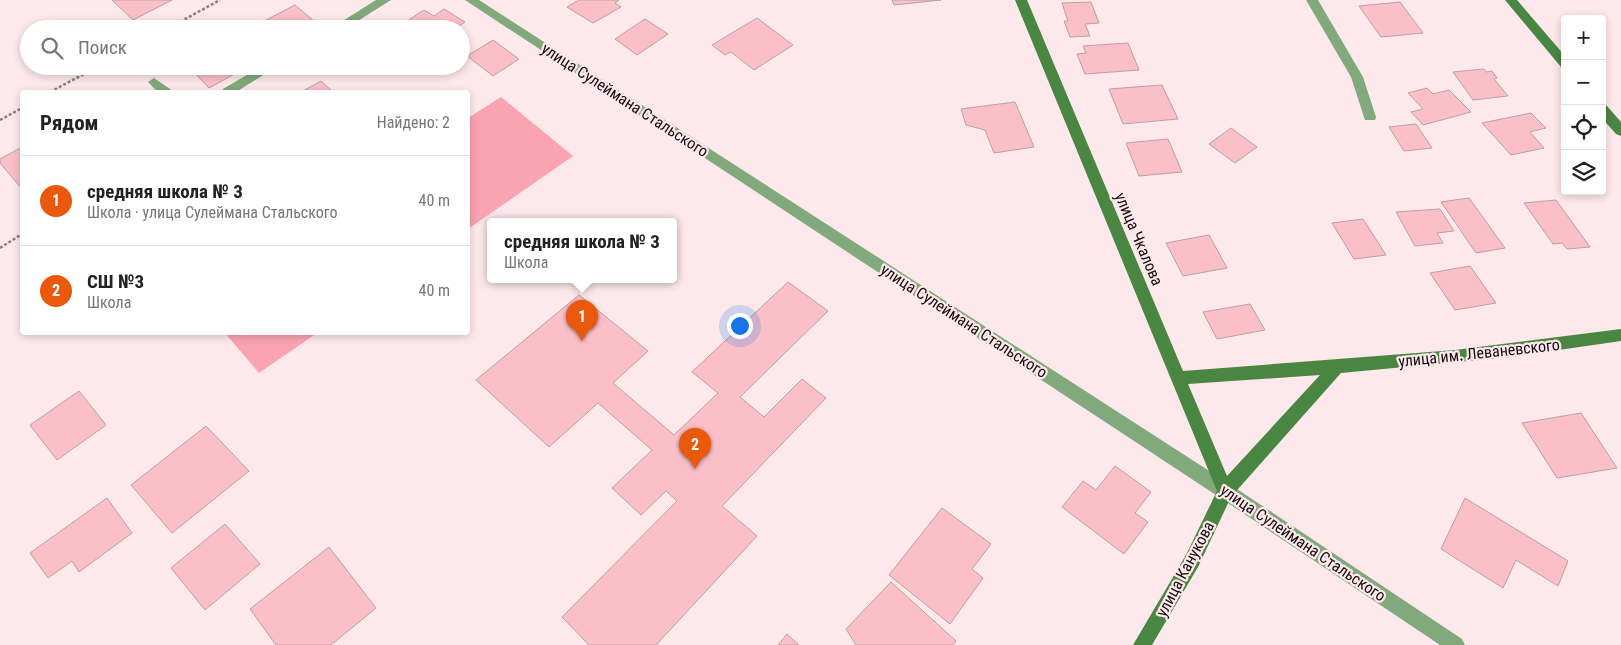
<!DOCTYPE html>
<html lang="ru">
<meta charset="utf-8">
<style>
:root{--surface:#fff;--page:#f6f6f6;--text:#222;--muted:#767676;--line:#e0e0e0;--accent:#ea580c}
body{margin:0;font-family:"Roboto Condensed",sans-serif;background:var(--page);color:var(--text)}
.controls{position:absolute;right:15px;top:15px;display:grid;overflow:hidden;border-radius:5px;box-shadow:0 2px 8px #0003}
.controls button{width:45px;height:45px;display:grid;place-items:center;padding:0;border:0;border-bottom:1px solid var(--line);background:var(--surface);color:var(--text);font:25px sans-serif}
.you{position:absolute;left:739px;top:325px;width:18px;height:18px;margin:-12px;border:4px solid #fff;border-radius:50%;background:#1a73e8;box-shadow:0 0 0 8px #1a73e833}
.badge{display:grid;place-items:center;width:32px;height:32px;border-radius:50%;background:var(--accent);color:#fff;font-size:16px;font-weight:700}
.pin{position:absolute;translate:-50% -41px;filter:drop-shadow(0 1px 2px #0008)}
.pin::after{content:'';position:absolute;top:26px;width:18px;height:15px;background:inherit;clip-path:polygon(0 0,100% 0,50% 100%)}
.popup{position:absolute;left:487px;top:218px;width:190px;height:65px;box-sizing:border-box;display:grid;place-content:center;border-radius:5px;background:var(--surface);filter:drop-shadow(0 1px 4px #0005);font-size:16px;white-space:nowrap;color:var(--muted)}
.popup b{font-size:19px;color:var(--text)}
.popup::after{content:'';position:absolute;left:50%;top:100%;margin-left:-10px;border:10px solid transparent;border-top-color:var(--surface)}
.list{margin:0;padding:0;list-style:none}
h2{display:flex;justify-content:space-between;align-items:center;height:65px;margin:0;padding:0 20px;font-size:21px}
h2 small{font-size:16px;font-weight:400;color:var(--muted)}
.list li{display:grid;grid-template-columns:32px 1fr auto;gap:15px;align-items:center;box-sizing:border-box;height:90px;padding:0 20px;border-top:1px solid var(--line)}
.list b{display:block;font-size:19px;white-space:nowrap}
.list p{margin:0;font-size:16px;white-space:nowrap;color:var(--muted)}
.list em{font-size:16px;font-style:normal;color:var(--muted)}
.icon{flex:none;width:28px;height:28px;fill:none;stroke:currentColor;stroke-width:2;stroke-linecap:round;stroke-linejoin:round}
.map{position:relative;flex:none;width:1621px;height:645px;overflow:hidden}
.search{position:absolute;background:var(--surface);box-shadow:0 2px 8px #0003;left:20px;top:20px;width:450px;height:55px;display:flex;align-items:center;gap:12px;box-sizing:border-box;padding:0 18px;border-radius:28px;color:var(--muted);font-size:19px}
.panel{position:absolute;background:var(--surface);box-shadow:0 2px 8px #0003;left:20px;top:90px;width:450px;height:245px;border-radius:5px}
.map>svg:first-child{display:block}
.green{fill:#fca3b1}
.building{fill:#fbbfc8;stroke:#be9ea2}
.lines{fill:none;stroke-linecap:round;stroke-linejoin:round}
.path{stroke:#8d7d7f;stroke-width:2.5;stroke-dasharray:3 2;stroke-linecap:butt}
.lane{fill:#81a97b;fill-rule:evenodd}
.street{fill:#81a97b;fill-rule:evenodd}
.secondary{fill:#498641;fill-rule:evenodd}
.labels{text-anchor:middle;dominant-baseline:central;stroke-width:4.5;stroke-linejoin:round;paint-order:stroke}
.street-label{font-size:16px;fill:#150b0c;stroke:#fde8eb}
</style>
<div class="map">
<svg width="1621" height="645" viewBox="0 0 1621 645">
<rect width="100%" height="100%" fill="#fde8eb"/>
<path class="green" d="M501,97L573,156L468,229V118Z
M225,333H317L259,373Z"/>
<path class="building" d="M112,0H172L133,20Z
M579,0H619L615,3L621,7L593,23L567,7Z
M892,0H941L894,5Z
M1091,2L1099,23L1085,24L1090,36L1070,37L1064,21H1068L1062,3Z
M1400,2L1423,33L1381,37L1359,6Z
M295,5L321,27L249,29Z
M444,9L465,22L455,29H395L424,10L434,16Z
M757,18L793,45L754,70L731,52L725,55L712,45Z
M645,19L668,34L637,55L615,39Z
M493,40L519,59L493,76L467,56Z
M1128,43L1139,70L1085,74L1077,54L1086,53L1083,46Z
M188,66H249L209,88Z
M1484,69L1486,72L1492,71L1497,78L1494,79L1508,96L1473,100L1453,72Z
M321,81L333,92H301Z
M1162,85L1178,119L1123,124L1109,89Z
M1427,88L1433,94L1449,90L1471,112L1423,125L1411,112L1423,109L1408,93Z
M1015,102L1034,147L994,153L985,130L966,125L961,109Z
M1531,113L1546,128L1530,132L1544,148L1511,155L1482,123Z
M1416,124L1432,148L1404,151L1389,127Z
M1231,128L1257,147L1235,163L1209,144Z
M1168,139L1182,172L1139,176L1126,143Z
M22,147V189L0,163V159Z
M1469,198L1505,248L1476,253L1441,202Z
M1556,200L1590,247L1567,249L1562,243L1553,244L1524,203Z
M1440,209L1454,231L1437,233L1443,243L1415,246L1396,212Z
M1363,219L1386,255L1354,259L1332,223Z
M1209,235L1227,268L1183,276L1166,243Z
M1470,266L1496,303L1455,310L1430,273Z
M788,282L828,311L740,397L764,417L802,379L826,398L722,506L757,536L656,645H589L562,617L677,501L666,491L641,515L612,488L652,450L598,403L549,447L476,380L579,295L648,351L613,383L674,435L718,393L692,372Z
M1250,304L1265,330L1217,339L1203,312Z
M79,391L106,425L57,460L30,425Z
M1581,413L1617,468L1557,478L1522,423Z
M206,426L249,471L172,533L131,485Z
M1115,466L1151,492L1135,513L1148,522L1124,554L1062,507L1083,481L1096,490Z
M107,498L132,533L79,572L72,561L48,578L30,553Z
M1465,498L1568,561L1558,586L1516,560L1503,588L1441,549Z
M942,508L991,544L972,569L983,578L950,624L889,575Z
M225,524L260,564L205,610L171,568Z
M329,547L376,608L331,645H276L250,609Z
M891,582L956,641L953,645H856L846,629Z
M787,634L799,645H778Z"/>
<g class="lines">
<path class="path" d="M167,29L220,0
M292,72L302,66
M50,92L99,66
M0,120L22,108
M0,248L22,234"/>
<path class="lane" d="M376,0H391L345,29H330Z
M262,66H278L236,92H221L223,89Z
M154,78L170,89L172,92H158L148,82Z"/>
<path class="street" d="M465,0H479L1231,485L1462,639L1465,645H1440L1219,497Z
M1306,0H1318L1363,77L1376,117L1375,120H1365L1364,117L1351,77Z"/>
<path class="secondary" d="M1015,0H1027L1183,371L1455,350L1621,329V341L1511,357L1341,373L1231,497L1198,567L1152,645H1133L1186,555L1217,491ZM1320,375L1227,476L1188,384Z
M1505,0H1517L1565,56V68L1561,67Z
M1602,104L1607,106L1621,122V136L1616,134L1602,118Z"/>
</g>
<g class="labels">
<g class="street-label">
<text transform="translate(625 100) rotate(33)">улица Сулеймана Стальского</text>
<text transform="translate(1139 239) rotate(67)">улица Чкалова</text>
<text transform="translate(964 321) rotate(33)">улица Сулеймана Стальского</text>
<text transform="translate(1479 353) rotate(-6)">улица им. Леваневского</text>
<text transform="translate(1303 543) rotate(34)">улица Сулеймана Стальского</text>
<text transform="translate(1185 569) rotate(-62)">улица Канукова</text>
</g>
</g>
</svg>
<div class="controls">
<button>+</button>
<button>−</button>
<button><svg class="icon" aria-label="locate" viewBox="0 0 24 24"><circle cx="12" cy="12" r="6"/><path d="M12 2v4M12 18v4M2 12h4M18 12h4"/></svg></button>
<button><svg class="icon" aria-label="layers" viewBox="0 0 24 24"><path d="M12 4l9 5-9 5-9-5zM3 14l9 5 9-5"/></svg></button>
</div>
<div class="you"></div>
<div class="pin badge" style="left:582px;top:341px">1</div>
<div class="popup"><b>средняя школа № 3</b>Школа</div>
<div class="pin badge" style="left:695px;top:469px">2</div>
<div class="search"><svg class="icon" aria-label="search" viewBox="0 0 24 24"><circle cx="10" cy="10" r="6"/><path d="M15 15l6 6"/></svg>Поиск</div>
<section class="panel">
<h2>Рядом<small>Найдено: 2</small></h2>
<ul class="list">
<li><span class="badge">1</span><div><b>средняя школа № 3</b><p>Школа · улица Сулеймана Стальского</p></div><em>40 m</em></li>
<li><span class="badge">2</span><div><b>СШ №3</b><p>Школа</p></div><em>40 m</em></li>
</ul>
</section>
</div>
